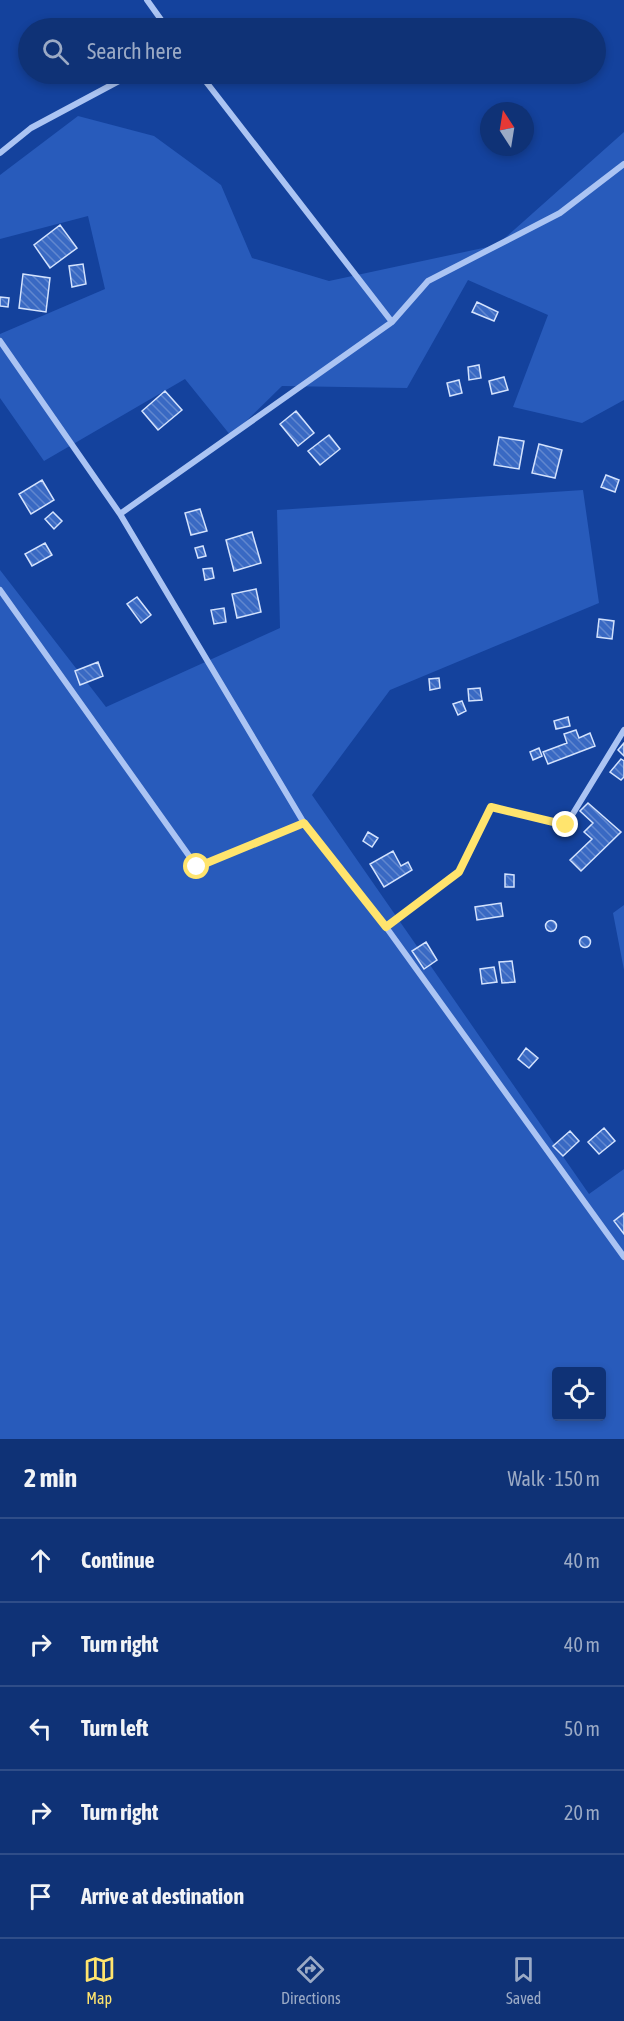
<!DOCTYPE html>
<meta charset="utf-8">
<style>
:root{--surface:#0f3276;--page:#183a7b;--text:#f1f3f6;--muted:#9baac5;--line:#2f4d88;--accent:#ffe46d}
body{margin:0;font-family:"Asap Condensed",sans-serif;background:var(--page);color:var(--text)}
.controls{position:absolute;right:18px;bottom:18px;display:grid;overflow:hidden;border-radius:6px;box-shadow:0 3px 9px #0003}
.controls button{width:54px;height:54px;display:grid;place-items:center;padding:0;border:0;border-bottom:2px solid var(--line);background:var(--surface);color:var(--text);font:30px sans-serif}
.compass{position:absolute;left:480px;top:102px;width:54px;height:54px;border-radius:50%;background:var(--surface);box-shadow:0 3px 9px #0003;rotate:348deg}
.stop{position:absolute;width:18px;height:18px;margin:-14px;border:4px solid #ffe46d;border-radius:50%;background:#fff}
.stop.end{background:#ffe46d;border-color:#fff;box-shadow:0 2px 6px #0008}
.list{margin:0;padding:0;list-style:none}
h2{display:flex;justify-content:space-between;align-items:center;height:78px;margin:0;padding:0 24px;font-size:26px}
h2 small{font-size:20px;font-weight:400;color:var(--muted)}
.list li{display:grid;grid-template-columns:39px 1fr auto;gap:18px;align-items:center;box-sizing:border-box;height:84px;padding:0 24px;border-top:2px solid var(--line)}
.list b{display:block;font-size:22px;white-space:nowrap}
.list em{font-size:20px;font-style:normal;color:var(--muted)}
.icon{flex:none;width:33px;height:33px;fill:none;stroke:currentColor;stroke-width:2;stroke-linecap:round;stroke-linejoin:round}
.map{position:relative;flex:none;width:624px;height:1439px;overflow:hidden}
.search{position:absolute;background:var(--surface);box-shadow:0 3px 9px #0003;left:18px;right:18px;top:18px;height:66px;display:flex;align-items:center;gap:15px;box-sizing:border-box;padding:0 21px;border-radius:33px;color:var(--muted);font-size:22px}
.sheet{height:498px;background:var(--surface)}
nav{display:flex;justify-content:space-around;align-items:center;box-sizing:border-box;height:84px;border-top:2px solid var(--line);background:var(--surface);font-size:16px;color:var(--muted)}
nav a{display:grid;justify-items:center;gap:3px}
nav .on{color:var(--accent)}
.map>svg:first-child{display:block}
.grass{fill:#285bbb;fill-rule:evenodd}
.building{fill:url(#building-back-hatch);stroke:#d3e2fd;stroke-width:1.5}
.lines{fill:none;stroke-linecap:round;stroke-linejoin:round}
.street{stroke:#abc4f3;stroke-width:6}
.route{stroke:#ffe46d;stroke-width:8}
</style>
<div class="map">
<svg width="624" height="1439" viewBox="0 0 624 1439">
<defs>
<pattern id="building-back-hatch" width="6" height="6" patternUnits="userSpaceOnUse" patternTransform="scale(1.5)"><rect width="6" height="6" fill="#3969c3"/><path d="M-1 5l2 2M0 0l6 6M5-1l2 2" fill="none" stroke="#6187cf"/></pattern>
</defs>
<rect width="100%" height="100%" fill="#14429d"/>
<path class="grass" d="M78,116L154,136L221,185L252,258L329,281L497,245L624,132V400L582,423L513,407L548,315L468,280L407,388L282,386L231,436L185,379L44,461L0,398V334L105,289L88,216L0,239V175Z
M583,490L599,603L390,690L312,795L589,1194L624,1169V1439H0V570L106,707L280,628L277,510ZM556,1372H602V1416H556Z
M624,905V970L613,913Z"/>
<path class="building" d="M60,225L77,248L50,268L34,245Z
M83,264L86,284L72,287L69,266Z
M23,274L50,278L46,312L19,308Z
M0,297L9,298L8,307L0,306Z
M477,302L498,312L494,321L472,312Z
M479,365L481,378L469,380L468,367Z
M504,377L508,390L492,394L489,381Z
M459,380L462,393L450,396L447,383Z
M165,391L182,410L158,430L142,411Z
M296,411L314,433L298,446L280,424Z
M329,435L340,449L320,465L308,451Z
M499,437L524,441L519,469L494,465Z
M539,444L562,450L555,478L532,473Z
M606,475L619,480L615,492L601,487Z
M42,480L54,500L31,514L19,494Z
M200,509L207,531L191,535L185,513Z
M53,512L62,521L54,529L45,519Z
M252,532L261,563L234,571L226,540Z
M45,543L52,555L32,566L25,554Z
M203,546L206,556L198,558L195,548Z
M212,568L214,578L205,580L203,569Z
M256,589L261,612L237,618L232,594Z
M137,597L151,615L141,623L127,604Z
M224,608L226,622L214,624L211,610Z
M599,619L614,621L612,639L597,637Z
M98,662L103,676L80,685L75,671Z
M439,678L440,688L430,690L429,679Z
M480,688L482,700L469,701L468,689Z
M462,701L466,711L458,715L453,704Z
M568,717L570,726L556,729L554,721Z
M576,730L579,738L590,733L595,746L548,764L543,752L567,743L564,734Z
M624,743V756L618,750Z
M539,748L542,756L533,760L530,752Z
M621,759L624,761V777L621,780L610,772Z
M588,803L621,832L581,871L570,860L592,839L584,832L593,823L580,811Z
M368,832L378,838L372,847L363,841Z
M393,851L401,866L408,862L412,870L384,887L370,864Z
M505,874L514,875V887H505Z
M501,903L503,916L477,920L475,907Z
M545.5 926a5.5 5.5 0 1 1 11 0a5.5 5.5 0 1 1-11 0Z
M579.5 942a5.5 5.5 0 1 1 11 0a5.5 5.5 0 1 1-11 0Z
M426,942L437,960L424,969L412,951Z
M512,961L515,982L502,983L499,962Z
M494,967L497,982L482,984L480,969Z
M526,1048L538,1058L529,1068L518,1059Z
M604,1128L615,1141L599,1154L588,1142Z
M570,1131L579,1141L563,1156L553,1146Z
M624,1213V1234L614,1221Z"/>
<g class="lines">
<path class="street" d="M147,0L167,28
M0,153L31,128L132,74
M392,322L428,281L560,213L624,164
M0,341L120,514L392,322L200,74
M120,514L304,823
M0,590L197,867L304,823L386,927L624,1257
M386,927L459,872L491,807L566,825L624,730"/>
</g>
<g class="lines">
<path class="route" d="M197,867L304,823L386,927L459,872L491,807L566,825"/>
</g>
</svg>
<div class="controls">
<button><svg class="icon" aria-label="locate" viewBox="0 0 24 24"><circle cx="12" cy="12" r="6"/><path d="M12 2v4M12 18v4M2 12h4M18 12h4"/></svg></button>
</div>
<svg class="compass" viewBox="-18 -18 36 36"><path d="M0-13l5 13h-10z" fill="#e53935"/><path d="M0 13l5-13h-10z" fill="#9baac5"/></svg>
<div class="stop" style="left:197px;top:867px"></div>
<div class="stop end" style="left:566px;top:825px"></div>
<div class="search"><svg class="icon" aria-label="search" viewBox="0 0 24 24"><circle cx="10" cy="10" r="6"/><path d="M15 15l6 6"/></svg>Search here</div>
</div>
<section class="sheet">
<h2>2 min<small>Walk · 150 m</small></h2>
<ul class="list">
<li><svg class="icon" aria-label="ahead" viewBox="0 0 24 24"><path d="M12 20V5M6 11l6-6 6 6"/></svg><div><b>Continue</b></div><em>40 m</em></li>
<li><svg class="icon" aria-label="right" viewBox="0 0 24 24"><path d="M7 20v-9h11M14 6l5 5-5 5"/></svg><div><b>Turn right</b></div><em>40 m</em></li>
<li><svg class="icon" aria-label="left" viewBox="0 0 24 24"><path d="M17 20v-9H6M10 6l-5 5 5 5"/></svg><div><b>Turn left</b></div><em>50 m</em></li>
<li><svg class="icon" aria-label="right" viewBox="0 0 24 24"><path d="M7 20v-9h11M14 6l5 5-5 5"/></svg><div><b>Turn right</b></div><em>20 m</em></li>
<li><svg class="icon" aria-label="arrive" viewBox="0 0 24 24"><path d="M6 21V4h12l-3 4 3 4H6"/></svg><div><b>Arrive at destination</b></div></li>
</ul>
</section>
<nav>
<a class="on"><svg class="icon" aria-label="map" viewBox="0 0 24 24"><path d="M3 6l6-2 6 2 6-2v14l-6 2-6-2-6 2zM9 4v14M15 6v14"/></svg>Map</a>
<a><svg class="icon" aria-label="directions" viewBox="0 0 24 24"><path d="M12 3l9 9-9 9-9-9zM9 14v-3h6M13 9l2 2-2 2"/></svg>Directions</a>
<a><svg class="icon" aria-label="saved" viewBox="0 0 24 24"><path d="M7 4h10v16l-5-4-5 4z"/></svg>Saved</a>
</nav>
